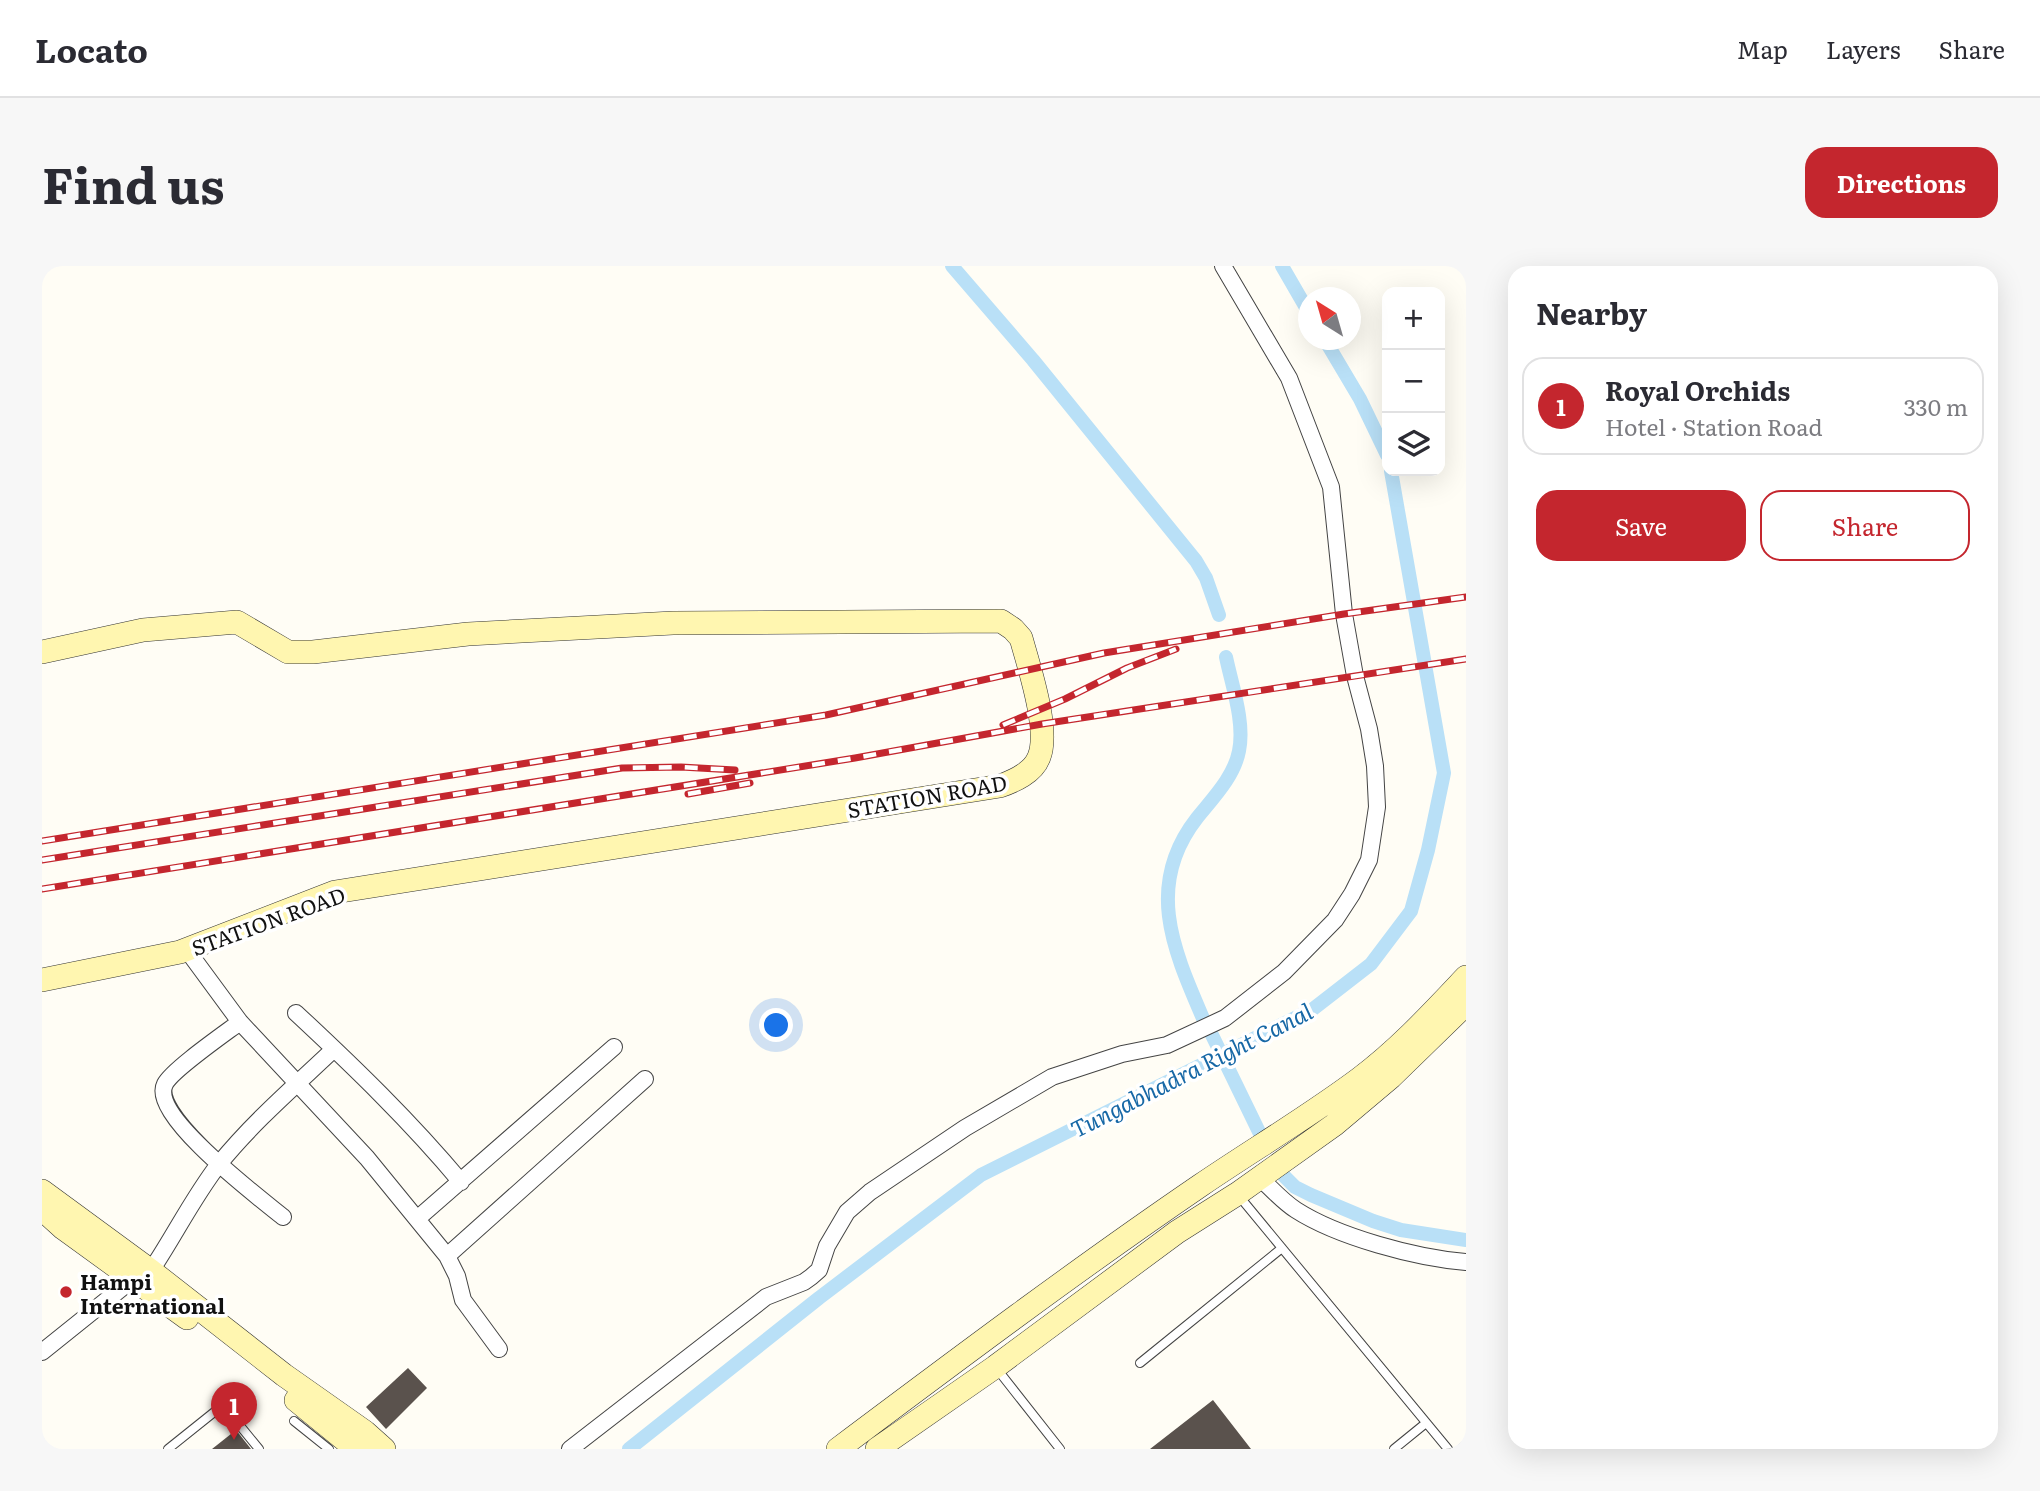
<!DOCTYPE html>
<meta charset="utf-8">
<style>
:root{--surface:#fff;--page:#f7f7f7;--text:#2b2b33;--muted:#7c7c81;--line:#e1e1e2;--accent:#c4262e}
body{margin:0;font-family:Literata,serif;background:var(--page);color:var(--text)}
.controls{position:absolute;right:21px;top:21px;display:grid;overflow:hidden;border-radius:14px;box-shadow:0 7px 28px #0002}
.controls button{width:63px;height:63px;display:grid;place-items:center;padding:0;border:0;border-bottom:2px solid var(--line);background:var(--surface);color:var(--text);font:35px sans-serif}
.compass{position:absolute;left:1256px;top:21px;width:63px;height:63px;border-radius:50%;background:var(--surface);box-shadow:0 7px 28px #0002;rotate:323deg}
.you{position:absolute;left:735px;top:760px;width:24px;height:24px;margin:-18px;border:5px solid #fff;border-radius:50%;background:#1a73e8;box-shadow:0 0 0 10px #1a73e833}
.badge{display:grid;place-items:center;width:46px;height:46px;border-radius:50%;background:var(--accent);color:#fff;font-size:23px;font-weight:700}
.pin{position:absolute;translate:-50% -58px;filter:drop-shadow(0 2px 4px #0008)}
.pin::after{content:'';position:absolute;top:37px;width:24px;height:21px;background:inherit;clip-path:polygon(0 0,100% 0,50% 100%)}
.list{margin:0;padding:0;list-style:none}
h2{display:flex;justify-content:space-between;align-items:center;height:91px;margin:0;padding:0 28px;font-size:30px}
h2 small{font-size:23px;font-weight:400;color:var(--muted)}
.list li{display:grid;grid-template-columns:46px 1fr auto;gap:21px;align-items:center;box-sizing:border-box;height:98px;margin:0 14px 14px;padding:0 14px;border:2px solid var(--line);border-radius:21px}
.list b{display:block;font-size:26px;white-space:nowrap}
.list p{margin:0;font-size:23px;white-space:nowrap;color:var(--muted)}
.list em{font-size:23px;font-style:normal;color:var(--muted)}
.actions{display:flex;gap:14px;padding:21px 28px}
.actions a{flex:1;padding:16px 0;border:2px solid var(--accent);border-radius:21px;text-align:center;font-size:24px;color:var(--accent)}
.actions .main{background:var(--accent);color:#fff}
.icon{flex:none;width:38px;height:38px;fill:none;stroke:currentColor;stroke-width:2;stroke-linecap:round;stroke-linejoin:round}
.map{position:relative;flex:none;width:1424px;height:1183px;overflow:hidden;border-radius:21px}
header{display:flex;align-items:center;gap:42px;box-sizing:border-box;height:98px;padding:0 35px;background:var(--surface);border-bottom:2px solid var(--line)}
header strong{font-size:33px}
nav{display:flex;gap:38px;margin-inline-start:auto;font-size:24px}
.intro{display:flex;align-items:center;justify-content:space-between;box-sizing:border-box;height:168px;padding:0 42px}
h1{margin:0;font-size:49px}
.button{padding:18px 32px;border-radius:21px;background:var(--accent);color:#fff;font-size:24px;font-weight:700}
main{display:flex;gap:42px;padding:0 42px}
aside{flex:1;background:var(--surface);border-radius:21px;box-shadow:0 7px 28px #0002}
.map>svg:first-child{display:block}
.lines{fill:none;stroke-linecap:round;stroke-linejoin:round}
.canal{stroke:#b9e0f7;stroke-width:14}
.building{fill:#5a524d}
.lane-casing{stroke:#444;stroke-width:10}
.street-casing{stroke:#444;stroke-width:18}
.secondary-casing{stroke:#333;stroke-width:24}
.lane{stroke:#fff;stroke-width:8}
.street{stroke:#fff;stroke-width:16}
.secondary{stroke:#fff6b0;stroke-width:23}
.rail-casing{stroke:#c4262e;stroke-width:7}
.rail{stroke:#fff;stroke-width:4.5;stroke-dasharray:13;stroke-linecap:butt}
.poi-dot{fill:#c4262e;stroke:#fff;stroke-width:2.5}
.labels{text-anchor:middle;dominant-baseline:central;stroke-width:7;stroke-linejoin:round;paint-order:stroke}
.street-label{font-size:21px;fill:#111;stroke:#fff}
.poi-label{font-size:21px;font-weight:bold;fill:#111;stroke:#fff;text-anchor:start}
.water-label{font-size:23px;font-style:italic;fill:#1768a6;stroke:#fff}
</style>
<header>
<strong>Locato</strong>
<nav><a>Map</a><a>Layers</a><a>Share</a></nav>
</header>
<div class="intro"><h1>Find us</h1><a class="button">Directions</a></div>
<main>
<div class="map">
<svg width="1424" height="1183" viewBox="0 0 1424 1183">
<rect width="100%" height="100%" fill="#fffdf5"/>
<g class="lines">
<path class="canal" d="M910,0L991,94L1154,295L1164,312L1177,349
M1240,0L1266,45
M1283,74L1318,133L1345,189
M1163,757C1133,687 1101,621 1155,552C1171,532 1192,511 1197,485C1203,456 1190,420 1184,391
M1169,767L1221,874
M1241,909L1253,921L1269,929L1331,955L1359,964L1424,974
M587,1183L777,1032L939,909L1271,743L1329,698L1369,645L1386,584L1402,507L1349,205"/>
</g>
<path class="building" d="M366,1102L385,1122L344,1163L324,1141Z
M1171,1134L1209,1183H1108Z
M194,1164L209,1183H170Z"/>
<g class="lines">
<g class="lane-casing">
<path id="lane" d="M1197,930L1406,1183
M1098,1097L1240,982
M955,1103L1018,1183
M252,1155L287,1183
M126,1183L181,1139L217,1183
M1352,1183L1384,1157
M1419,1183L1424,1179"/>
</g>
<g class="street-casing">
<path id="street" d="M145,684L198,756L325,892L405,990L415,1010L421,1034L457,1083
M254,747C312,801 368,855 419,916
M198,756C182,768 130,804 123,818C107,849 219,933 241,951
M1217,911C1229,922 1240,935 1254,944C1296,971 1374,992 1424,996
M375,953L572,781
M405,990L603,813
M104,1012C130,975 149,934 177,898C211,856 253,820 292,783
M0,1086L91,1013
M528,1183L724,1031L762,1016L769,1011L777,1004L785,980L805,946L828,926L923,862L1010,811L1080,788L1125,779L1183,752L1242,706L1293,654L1310,628L1327,594L1335,541L1333,500L1327,463L1313,410L1302,348L1289,221L1247,112L1181,0"/>
</g>
<g class="secondary-casing">
<path id="secondary" d="M0,386L101,364L195,356L246,386H271L426,368L631,357L959,355L971,363L979,372C987,401 1008,464 997,491C991,507 972,515 958,520L293,626L138,686L0,714
M0,925L109,1005L242,1109L323,1166L342,1183
M0,943L21,962L145,1052
M254,1134L314,1183
M796,1183C916,1093 1036,1003 1159,919C1212,883 1266,851 1317,813C1357,783 1390,747 1424,711
M835,1183L953,1101L1135,966L1195,928L1292,859L1349,811L1424,738"/>
</g>
<use href="#lane" class="lane"/>
<use href="#street" class="street"/>
<use href="#secondary" class="secondary"/>
<g class="rail-casing">
<path id="rail" d="M961,459L1023,433L1085,402L1134,383
M646,528L708,517
M0,575L784,449L1062,387L1302,348L1424,331
M0,594L580,502L639,501L693,504
M0,623L813,492L1000,458L1424,393"/>
</g>
<use href="#rail" class="rail"/>
</g>
<circle class="poi-dot" cx="24" cy="1026" r="7"/>
<g class="labels">
<g class="street-label">
<text transform="translate(885 529) rotate(-10)">STATION ROAD</text>
<text transform="translate(226 654) rotate(-20)">STATION ROAD</text>
</g>
<g class="poi-label">
<text x="38" y="1014">Hampi<tspan x="38" dy="24">International</tspan></text>
</g>
<g class="water-label">
<text transform="translate(1149 803) rotate(-27)">Tungabhadra Right Canal</text>
</g>
</g>
</svg>
<div class="controls">
<button>+</button>
<button>−</button>
<button><svg class="icon" aria-label="layers" viewBox="0 0 24 24"><path d="M12 4l9 5-9 5-9-5zM3 14l9 5 9-5"/></svg></button>
</div>
<svg class="compass" viewBox="-18 -18 36 36"><path d="M0-13l5 13h-10z" fill="#e53935"/><path d="M0 13l5-13h-10z" fill="#7c7c81"/></svg>
<div class="you"></div>
<div class="pin badge" style="left:192px;top:1174px">1</div>
</div>
<aside>
<h2>Nearby<small></small></h2>
<ul class="list">
<li><span class="badge">1</span><div><b>Royal Orchids</b><p>Hotel · Station Road</p></div><em>330 m</em></li>
</ul>
<div class="actions"><a class="main">Save</a><a>Share</a></div>
</aside>
</main>
